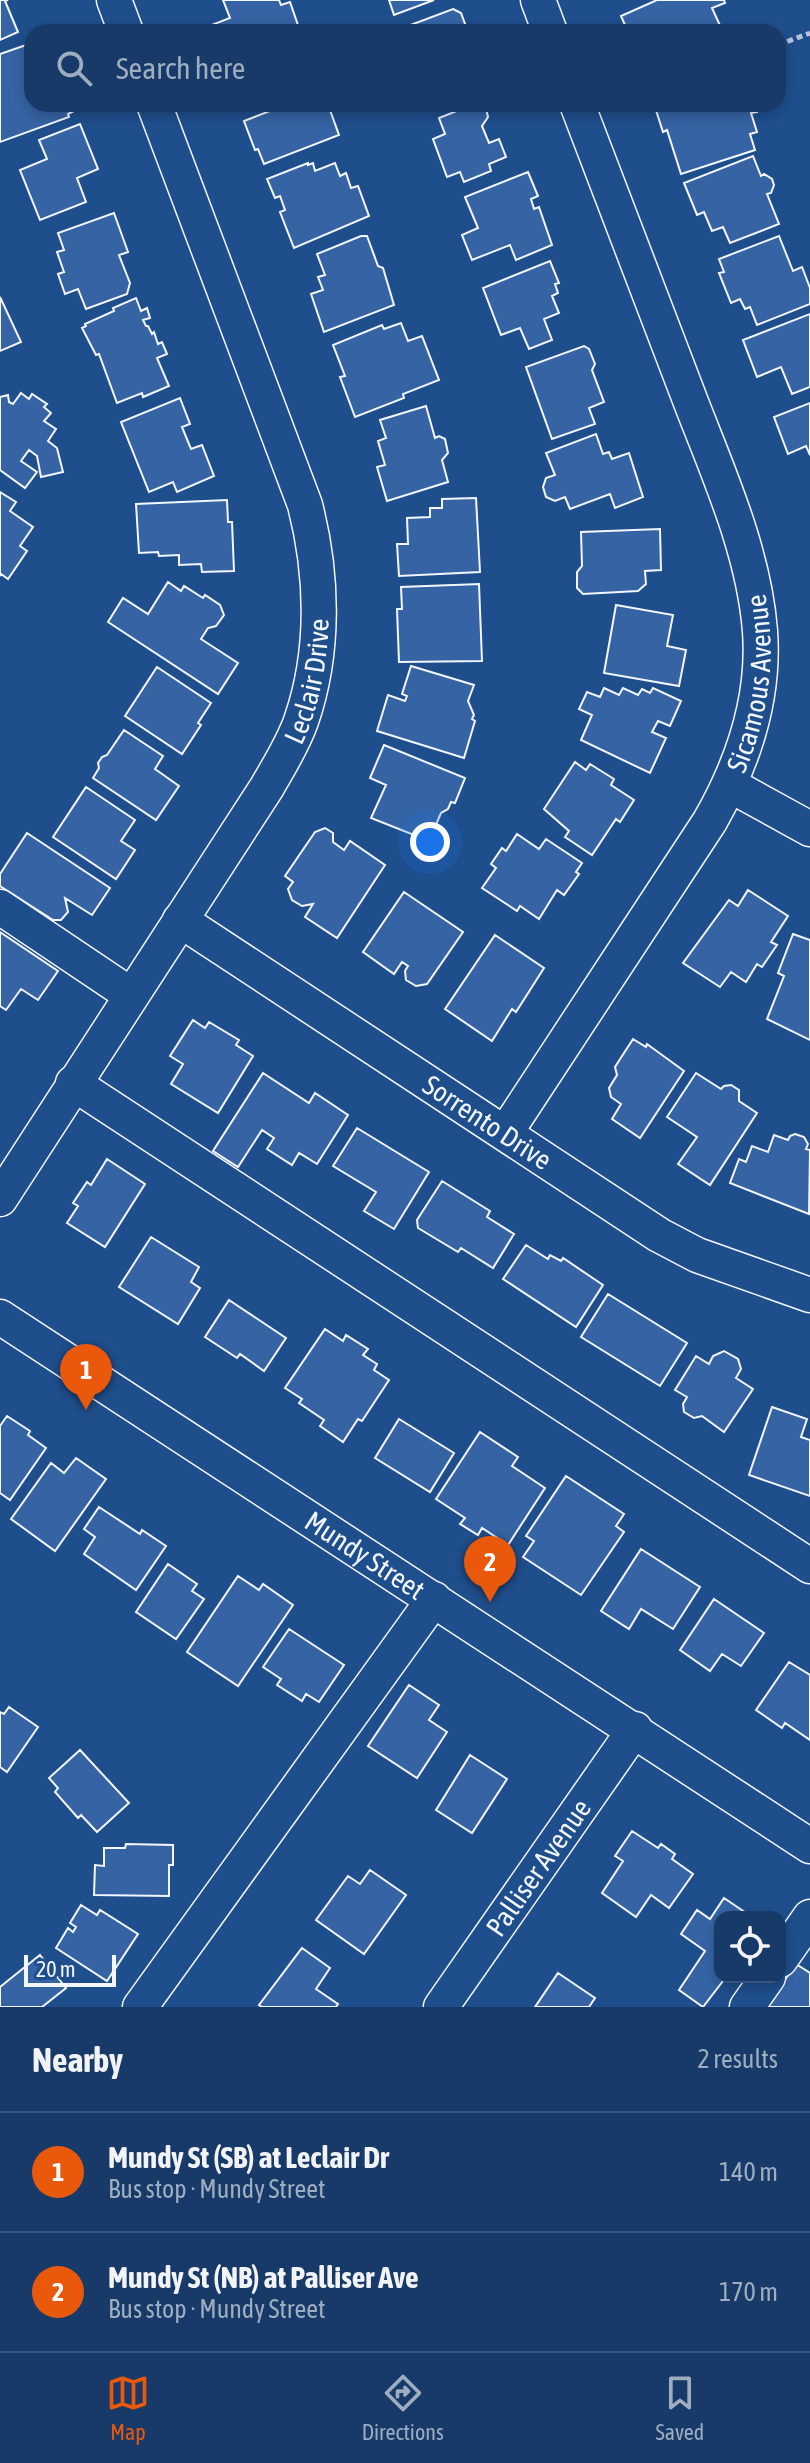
<!DOCTYPE html>
<meta charset="utf-8">
<style>
:root{--surface:#173a69;--page:#244571;--text:#f1f3f6;--muted:#9eadc0;--line:#36547d;--accent:#ea580c}
body{margin:0;font-family:"Asap Condensed",sans-serif;background:var(--page);color:var(--text)}
.controls{position:absolute;right:24px;bottom:24px;display:grid;overflow:hidden;border-radius:16px;box-shadow:0 4px 12px #0003}
.controls button{width:72px;height:72px;display:grid;place-items:center;padding:0;border:0;border-bottom:2px solid var(--line);background:var(--surface);color:var(--text);font:40px sans-serif}
.scale{position:absolute;left:24px;bottom:20px;width:92px;box-sizing:border-box;padding-left:8px;border:4px solid #f2f6ff;border-top:0;font-size:22px;line-height:28px;white-space:nowrap;color:#f2f6ff;-webkit-text-stroke:6px #1f4e8c;paint-order:stroke}
.you{position:absolute;left:430px;top:842px;width:28px;height:28px;margin:-20px;border:6px solid #fff;border-radius:50%;background:#1a73e8;box-shadow:0 0 0 12px #1a73e833}
.badge{display:grid;place-items:center;width:52px;height:52px;border-radius:50%;background:var(--accent);color:#fff;font-size:26px;font-weight:700}
.pin{position:absolute;translate:-50% -66px;filter:drop-shadow(0 2px 4px #0008)}
.pin::after{content:'';position:absolute;top:42px;width:28px;height:24px;background:inherit;clip-path:polygon(0 0,100% 0,50% 100%)}
.list{margin:0;padding:0;list-style:none}
h2{display:flex;justify-content:space-between;align-items:center;height:104px;margin:0;padding:0 32px;font-size:34px}
h2 small{font-size:26px;font-weight:400;color:var(--muted)}
.list li{display:grid;grid-template-columns:52px 1fr auto;gap:24px;align-items:center;box-sizing:border-box;height:120px;padding:0 32px;border-top:2px solid var(--line)}
.list b{display:block;font-size:30px;white-space:nowrap}
.list p{margin:0;font-size:26px;white-space:nowrap;color:var(--muted)}
.list em{font-size:26px;font-style:normal;color:var(--muted)}
.icon{flex:none;width:44px;height:44px;fill:none;stroke:currentColor;stroke-width:2;stroke-linecap:round;stroke-linejoin:round}
.map{position:relative;flex:none;width:810px;height:2007px;overflow:hidden}
.search{position:absolute;background:var(--surface);box-shadow:0 4px 12px #0003;left:24px;right:24px;top:24px;height:88px;display:flex;align-items:center;gap:20px;box-sizing:border-box;padding:0 28px;border-radius:24px;color:var(--muted);font-size:30px}
.sheet{height:344px;background:var(--surface)}
nav{display:flex;justify-content:space-around;align-items:center;box-sizing:border-box;height:112px;border-top:2px solid var(--line);background:var(--surface);font-size:22px;color:var(--muted)}
nav a{display:grid;justify-items:center;gap:4px}
nav .on{color:var(--accent)}
.map>svg:first-child{display:block}
.building{fill:#3563a3;stroke:#f2f6ff;stroke-width:2}
.lines{fill:none;stroke-linecap:round;stroke-linejoin:round}
.minor-casing{stroke:#f2f6ff;stroke-width:37}
.path{stroke:#b3c4dc;stroke-width:5;stroke-dasharray:6 4;stroke-linecap:butt}
.minor{stroke:#1f4e8c;stroke-width:34}
.labels{text-anchor:middle;dominant-baseline:central;stroke-width:6;stroke-linejoin:round;paint-order:stroke}
.street-label{font-size:28px;fill:#f2f6ff;stroke:#1f4e8c}
</style>
<div class="map">
<svg width="810" height="2007" viewBox="0 0 810 2007">
<rect width="100%" height="100%" fill="#1f4e8c"/>
<path class="building" d="M0,0H8L5,1L18,32L0,40Z
M223,0H279L281,5L290,2L299,28L291,32H211L209,26L230,18Z
M389,0H434L394,15Z
M657,0H724L725,3L712,8L723,32H628L621,16Z
M453,9L461,13L468,32H392Z
M32,43V104H72L74,111L68,114L69,117L0,142V54Z
M267,104H331L330,110L339,135L264,164L258,149L255,150L244,121L270,111Z
M474,104L486,108L488,117L482,126L489,143L499,139L506,157L489,164L491,171L464,182L460,172L447,177L433,139L445,134L439,118Z
M654,104H754L757,112L751,113L757,132L750,134L755,150L681,174L667,130L663,132Z
M80,124L98,169L77,178L86,202L40,220L20,170L47,159L39,140Z
M753,156L761,176L764,174L772,179L774,185L771,193L767,194L779,224L730,243L723,227L712,231L704,212L697,215L684,183Z
M308,163V165L313,163L315,171L335,163L340,176L346,173L351,188L358,186L369,216L294,248L280,212L285,210L280,196L275,198L267,179Z
M528,172L538,196L531,199L534,209L539,207L552,245L516,260L510,245L472,260L462,235L478,228L465,197Z
M114,213L128,252L119,255L130,283L127,294L86,309L78,289L65,294L58,274L64,272L57,252L64,250L58,233Z
M361,236H367L378,266L383,268L394,305L324,332L311,294L323,290L318,277L325,275L317,254Z
M779,236L793,271L802,267L810,288V304L757,325L750,307L745,309L740,299L731,303L719,273L724,272L719,259Z
M550,261L559,283L555,284L558,293L552,296L559,313L544,319L552,340L529,349L520,328L501,335L483,288Z
M0,297L21,342L0,351Z
M136,298L141,311L147,308L150,318L143,320L146,326H148L152,334L154,332L158,344L162,342L167,354L157,358L169,386L143,397L142,393L117,403L99,354L96,355L82,328L86,326L85,324L114,311L113,308Z
M810,314V387L792,394L781,367L757,377L743,340Z
M401,323L408,341L422,336L439,380L403,394L404,398L355,417L340,377L345,376L333,345L382,325L384,329Z
M584,346L589,349L595,364L592,370L604,402L589,408L595,424L552,439L526,367Z
M21,393L29,399L32,394L47,404L44,407L51,413L44,421L56,429L48,441L57,448L63,472L41,477L37,456L29,450L21,461L37,472L25,488L0,470V397L8,395L9,402L13,404Z
M180,398L190,424L182,427L191,449L202,445L214,476L177,492L173,482L149,492L121,422Z
M810,403V455L806,446L788,454L774,417Z
M426,406L435,438L439,436L445,439L448,453L442,460L448,482L387,501L377,467L385,465L378,441L386,438L380,420Z
M596,434L603,454L609,452L612,459L629,453L643,497L615,508L610,494L570,509L565,497L555,501L546,497L543,487L546,478L555,475L546,453Z
M0,492L16,502L10,511L33,527L20,546L27,551L8,579L1,574L0,576Z
M476,498L480,572L399,576L397,544H408L407,518L430,517V508H442V499Z
M227,500L228,522H232L234,571L202,572L201,564L179,565V555L159,556L158,552L139,553L136,504Z
M660,529L661,570L645,571L646,584L638,591L583,594L577,588V572L582,566L581,532Z
M168,582L181,591L184,586L203,598L205,595L220,605L224,615L216,626L208,628L201,639L238,663L218,694L108,622L123,598L148,614Z
M479,584L482,661L399,662L397,609H402L401,587Z
M616,605L673,615L667,646L686,650L679,686L604,673Z
M411,666L474,685L468,701L474,715L472,719L475,721L464,758L377,731L388,695L405,701L407,696L402,694Z
M157,667L211,703L198,723L201,725L182,754L125,716Z
M604,688L619,695L623,688L638,695L642,689L650,693L653,688L681,701L670,726L658,721L652,732L666,738L650,773L581,740L592,715L579,709L587,692L600,697Z
M124,730L163,756L155,769L179,786L156,820L93,778L99,768L98,763L102,757L107,755Z
M384,745L465,778L455,803L451,802L448,809L441,813L429,841L371,818L386,785L370,778Z
M575,762L586,770L590,764L614,779L611,785L634,800L620,822L616,819L592,855L565,837L569,831L544,809Z
M86,787L135,820L121,841L135,850L116,879L53,837Z
M325,828L333,833V842L344,850L350,841L385,865L337,938L305,917L313,904L302,906L292,900L288,889L293,882L285,876L315,832Z
M27,833L110,888L92,915L65,898L68,912L61,920H53L0,886V874Z
M517,834L539,849L546,839L582,863L576,872L579,874L564,895L557,890L539,919L520,906L517,911L482,888L496,868L491,864L502,848L506,851Z
M748,890L788,916L771,942L777,945L762,967L757,964L746,982L731,972L720,987L683,963L729,900L738,906Z
M404,892L463,932L427,984L416,986L406,980L405,971L408,966L402,962L394,974L363,952Z
M0,932L58,971L38,1000L21,989L6,1010L0,1006Z
M793,934L810,940V1040L767,1019L784,976L778,973Z
M495,935L544,968L516,1012L512,1009L492,1041L445,1009Z
M193,1020L205,1028L209,1022L239,1040L236,1045L253,1056L218,1113L171,1084L183,1064L170,1056Z
M633,1039L646,1047L647,1044L684,1071L640,1138L612,1119L621,1104L611,1097L609,1088L617,1075L615,1067Z
M263,1073L309,1103L315,1093L348,1115L317,1164L299,1153L292,1165L267,1149L274,1138L262,1130L238,1167L213,1151Z
M696,1073L721,1089L724,1086L731,1085L739,1090V1101L757,1113L710,1185L678,1164L697,1137L667,1117Z
M357,1128L429,1172L394,1229L364,1211L376,1192L333,1166Z
M795,1134L804,1137L808,1144L806,1149L810,1150L809,1214L730,1183L739,1159L746,1162L752,1146L768,1152L774,1135L788,1140L790,1136Z
M107,1159L145,1184L105,1247L67,1223L78,1206L73,1203L87,1182L91,1185Z
M442,1181L490,1211L487,1217L514,1234L493,1268L461,1248L458,1252L418,1228L417,1220Z
M151,1237L199,1267L191,1282L200,1288L178,1324L119,1287Z
M526,1245L548,1259L550,1255L561,1261L563,1258L603,1285L576,1327L503,1279Z
M608,1294L687,1343L660,1386L581,1337Z
M229,1300L286,1338L264,1371L240,1354L237,1358L205,1337Z
M325,1329L343,1341L346,1335L368,1349L363,1355L377,1364L374,1370L389,1380L362,1421L358,1419L343,1442L320,1426L324,1420L299,1403L302,1399L285,1388Z
M724,1351L738,1359L741,1369L736,1378L753,1389L724,1432L702,1416L694,1418L684,1412L683,1404L687,1397L675,1390L696,1356L709,1364L713,1356Z
M772,1407L807,1419L801,1437L810,1440V1496L749,1475Z
M7,1416L30,1431L28,1435L46,1448L10,1500L0,1493V1426Z
M399,1419L454,1453L430,1492L375,1458Z
M480,1432L518,1457L512,1466L545,1488L508,1545L482,1528L478,1535L460,1524L465,1518L436,1499Z
M76,1458L106,1479L55,1551L11,1519L51,1463L64,1473Z
M566,1476L624,1514L616,1526L624,1532L581,1595L523,1557L534,1541L526,1536Z
M99,1507L140,1534L142,1530L166,1546L136,1590L84,1554L95,1537L84,1529Z
M641,1549L700,1587L673,1629L641,1609L629,1629L601,1611Z
M168,1564L197,1584L192,1591L204,1599L176,1639L136,1612Z
M238,1576L259,1590L263,1584L293,1605L238,1686L187,1652Z
M714,1599L764,1633L741,1666L722,1654L710,1671L680,1650Z
M289,1629L344,1665L319,1702L306,1694L302,1701L277,1685L281,1679L263,1667Z
M789,1662L810,1675V1740L785,1723L782,1728L756,1710Z
M409,1685L439,1705L429,1720L447,1732L417,1778L368,1746Z
M9,1707L38,1727L7,1772L0,1767V1712L4,1714Z
M80,1750L129,1803L97,1832L81,1815L78,1818L55,1792L58,1788L49,1778Z
M470,1755L507,1779L472,1833L436,1810Z
M632,1831L658,1848L661,1844L675,1854L672,1859L693,1874L669,1908L651,1895L636,1917L602,1893L623,1861L615,1856Z
M126,1844L173,1845V1865H169V1896L94,1895L95,1865L104,1866V1848H125Z
M370,1870L406,1895L364,1954L316,1920L348,1876L360,1884Z
M724,1898L752,1917H720V1977H726L703,2007L679,1990L705,1951L681,1934L697,1910L710,1919Z
M81,1905L97,1915L100,1910L138,1934L107,1981L56,1948L68,1928L73,1932L76,1927L70,1923Z
M302,1948L330,1968L316,1989L338,2004L336,2007H262L259,2005Z
M40,1955L66,1988L42,2007H0V1987Z
M796,1964L810,1973V2007H766Z
M558,1973L595,1998L589,2007H535Z"/>
<g class="lines">
<g class="minor-casing">
<g id="minor">
<path d="M114,0L126,32"/>
<path d="M538,0L550,32"/>
<path d="M730,785L810,829"/>
<path d="M0,907L131,995"/>
<path id="s1" d="M180,920L659,1235L697,1255L810,1295"/>
<path d="M73,1083L810,1566"/>
<path id="s2" d="M506,1132L710,821C743,763 765,699 760,631C754,553 720,477 692,405C654,304 615,204 577,104"/>
<path id="s3" d="M0,1199L267,787C279,766 293,744 301,721C325,652 323,575 305,505L154,104"/>
<path id="s4" d="M0,1317L810,1846"/>
<path d="M780,1960L810,1917"/>
<path d="M140,2007L434,1599"/>
<path id="s5" d="M441,2007L635,1729"/>
<path d="M747,2007L768,1977"/>
</g>
</g>
<path class="path" d="M778,45L810,33"/>
<use href="#minor" class="minor"/>
</g>
<g class="labels">
<g class="street-label">
<text stroke="none"><textPath href="#s3" startOffset="606">Leclair Drive</textPath></text>
<text stroke="none"><textPath href="#s2" startOffset="518">Sicamous Avenue</textPath></text>
<text stroke="none"><textPath href="#s1" startOffset="368">Sorrento Drive</textPath></text>
<text stroke="none"><textPath href="#s4" startOffset="436">Mundy Street</textPath></text>
<text stroke="none"><textPath href="#s5" startOffset="170">Palliser Avenue</textPath></text>
</g>
</g>
</svg>
<div class="controls">
<button><svg class="icon" aria-label="locate" viewBox="0 0 24 24"><circle cx="12" cy="12" r="6"/><path d="M12 2v4M12 18v4M2 12h4M18 12h4"/></svg></button>
</div>
<div class="scale">20 m</div>
<div class="you"></div>
<div class="pin badge" style="left:86px;top:1410px">1</div>
<div class="pin badge" style="left:490px;top:1602px">2</div>
<div class="search"><svg class="icon" aria-label="search" viewBox="0 0 24 24"><circle cx="10" cy="10" r="6"/><path d="M15 15l6 6"/></svg>Search here</div>
</div>
<section class="sheet">
<h2>Nearby<small>2 results</small></h2>
<ul class="list">
<li><span class="badge">1</span><div><b>Mundy St (SB) at Leclair Dr</b><p>Bus stop · Mundy Street</p></div><em>140 m</em></li>
<li><span class="badge">2</span><div><b>Mundy St (NB) at Palliser Ave</b><p>Bus stop · Mundy Street</p></div><em>170 m</em></li>
</ul>
</section>
<nav>
<a class="on"><svg class="icon" aria-label="map" viewBox="0 0 24 24"><path d="M3 6l6-2 6 2 6-2v14l-6 2-6-2-6 2zM9 4v14M15 6v14"/></svg>Map</a>
<a><svg class="icon" aria-label="directions" viewBox="0 0 24 24"><path d="M12 3l9 9-9 9-9-9zM9 14v-3h6M13 9l2 2-2 2"/></svg>Directions</a>
<a><svg class="icon" aria-label="saved" viewBox="0 0 24 24"><path d="M7 4h10v16l-5-4-5 4z"/></svg>Saved</a>
</nav>
